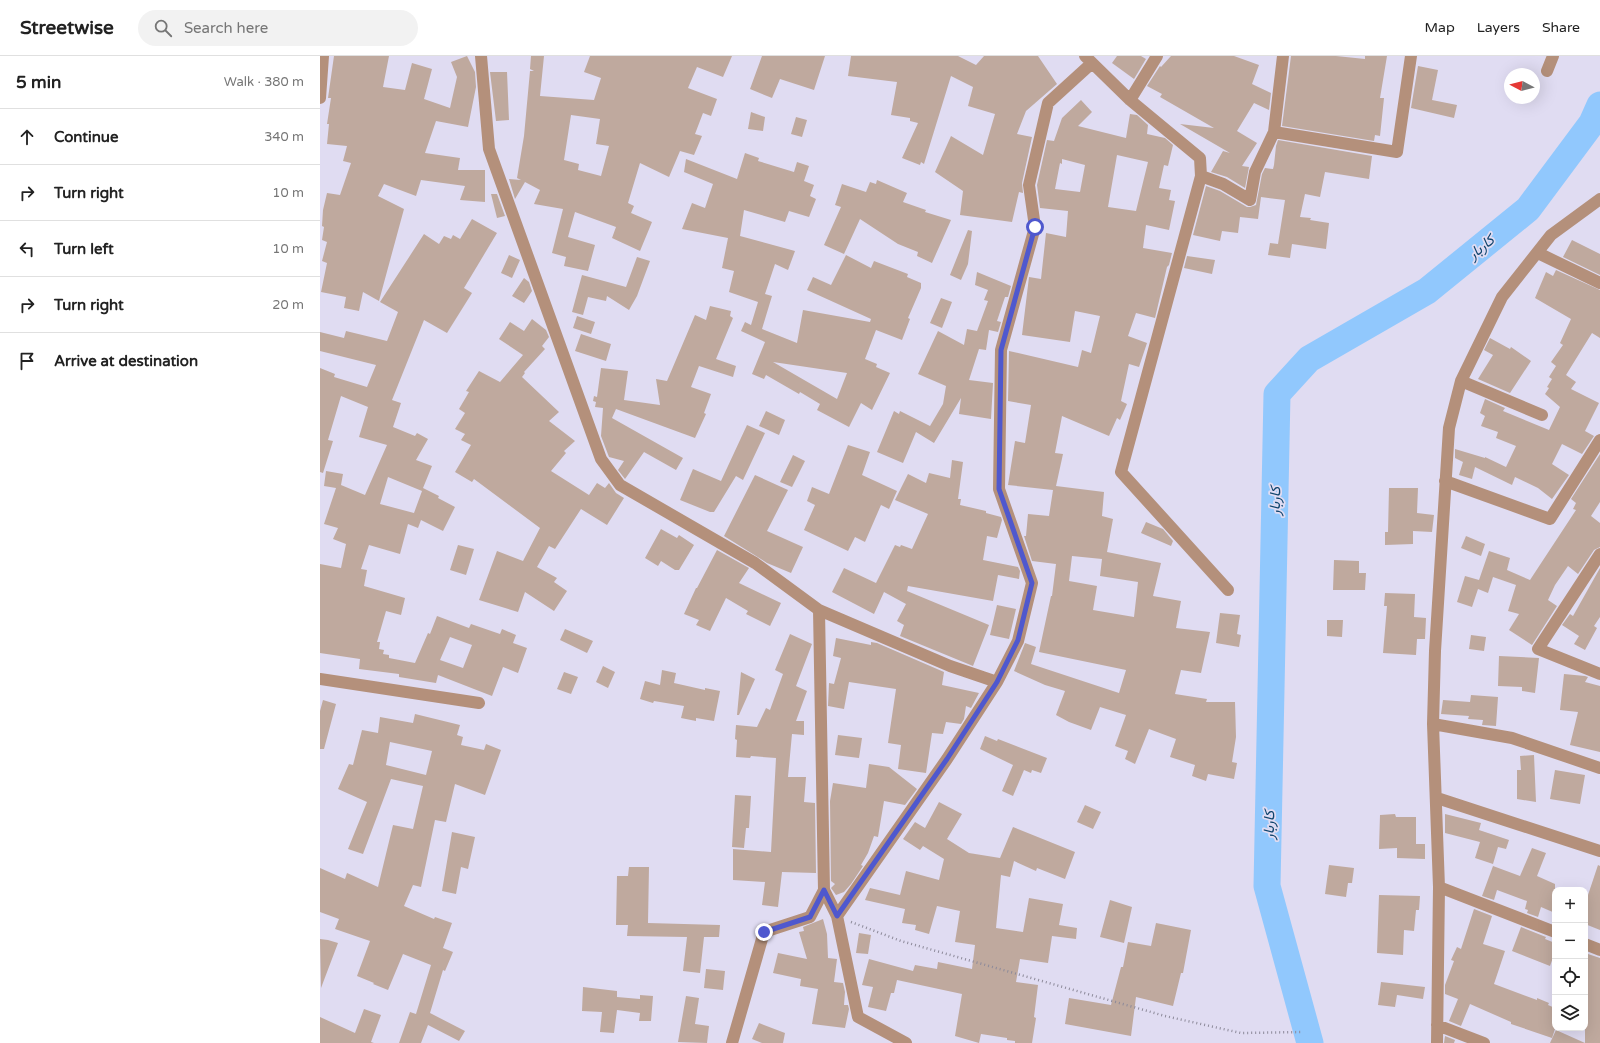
<!DOCTYPE html>
<meta charset="utf-8">
<style>
:root{--surface:#fff;--page:#f2f2f2;--text:#222;--muted:#767676;--line:#e0e0e0}
body{margin:0;font-family:"Varela Round",Vazirmatn,sans-serif;background:var(--page);color:var(--text)}
.controls{position:absolute;right:12px;bottom:12px;display:grid;overflow:hidden;border-radius:8px;box-shadow:0 4px 16px #0002}
.controls button{width:36px;height:36px;display:grid;place-items:center;padding:0;border:0;border-bottom:1px solid var(--line);background:var(--surface);color:var(--text);font:20px sans-serif}
.compass{position:absolute;left:1184px;top:12px;width:36px;height:36px;border-radius:50%;background:var(--surface);box-shadow:0 4px 16px #0002;rotate:277deg}
.stop{position:absolute;width:12px;height:12px;margin:-9px;border:3px solid #4f58ce;border-radius:50%;background:#fff}
.stop.end{background:#4f58ce;border-color:#fff;box-shadow:0 1px 4px #0008}
.list{margin:0;padding:0;list-style:none}
h2{display:flex;justify-content:space-between;align-items:center;height:52px;margin:0;padding:0 16px;font-size:17px}
h2 small{font-size:13px;font-weight:400;color:var(--muted)}
.list li{display:grid;grid-template-columns:26px 1fr auto;gap:12px;align-items:center;box-sizing:border-box;height:56px;padding:0 16px;border-top:1px solid var(--line)}
.list b{display:block;font-size:15px;white-space:nowrap}
.list em{font-size:13px;font-style:normal;color:var(--muted)}
.icon{flex:none;width:22px;height:22px;fill:none;stroke:currentColor;stroke-width:2;stroke-linecap:round;stroke-linejoin:round}
.map{position:relative;flex:none;width:1280px;height:987px;overflow:hidden}
header{display:flex;align-items:center;gap:24px;box-sizing:border-box;height:56px;padding:0 20px;background:var(--surface);border-bottom:1px solid var(--line)}
header strong{font-size:19px}
nav{display:flex;gap:22px;margin-inline-start:auto;font-size:14px}
.search{width:280px;height:36px;background:var(--page);display:flex;align-items:center;gap:10px;box-sizing:border-box;padding:0 14px;border-radius:22px;color:var(--muted);font-size:15px}
main{display:flex}
aside{flex:1;background:var(--surface)}
.map>svg:first-child{display:block}
.lines{fill:none;stroke-linecap:round;stroke-linejoin:round}
.river{stroke:#91c8fd;stroke-width:27}
.building{fill:#bfa99e;fill-rule:evenodd}
.path{stroke:#8d8a9a;stroke-width:2.5;stroke-dasharray:1 3;stroke-linecap:butt}
.minor{stroke:#b4907b;stroke-width:12}
.route{stroke:#4f58ce;stroke-width:5}
.labels{text-anchor:middle;dominant-baseline:central;stroke-width:3.5;stroke-linejoin:round;paint-order:stroke}
.water-label{font-size:15px;font-style:italic;fill:#0f446d;stroke:#e0dcf2}
</style>
<header>
<strong>Streetwise</strong>
<div class="search"><svg class="icon" aria-label="search" viewBox="0 0 24 24"><circle cx="10" cy="10" r="6"/><path d="M15 15l6 6"/></svg>Search here</div>
<nav><a>Map</a><a>Layers</a><a>Share</a></nav>
</header>
<main>
<aside>
<h2>5 min<small>Walk · 380 m</small></h2>
<ul class="list">
<li><svg class="icon" aria-label="ahead" viewBox="0 0 24 24"><path d="M12 20V5M6 11l6-6 6 6"/></svg><div><b>Continue</b></div><em>340 m</em></li>
<li><svg class="icon" aria-label="right" viewBox="0 0 24 24"><path d="M7 20v-9h11M14 6l5 5-5 5"/></svg><div><b>Turn right</b></div><em>10 m</em></li>
<li><svg class="icon" aria-label="left" viewBox="0 0 24 24"><path d="M17 20v-9H6M10 6l-5 5 5 5"/></svg><div><b>Turn left</b></div><em>10 m</em></li>
<li><svg class="icon" aria-label="right" viewBox="0 0 24 24"><path d="M7 20v-9h11M14 6l5 5-5 5"/></svg><div><b>Turn right</b></div><em>20 m</em></li>
<li><svg class="icon" aria-label="arrive" viewBox="0 0 24 24"><path d="M6 21V4h12l-3 4 3 4H6"/></svg><div><b>Arrive at destination</b></div></li>
</ul>
</aside>
<div class="map">
<svg width="1280" height="987" viewBox="0 0 1280 987">
<rect width="100%" height="100%" fill="#e0dcf2"/>
<g class="lines">
<path class="river" d="M990,987L947,830L957,338L989,303L1107,235L1208,153L1272,67L1280,49"/>
</g>
<path class="building" d="M14,0H69L63,31L85,34L92,7L112,13L104,43L130,52L137,21L131,6L147,0L155,16L156,31L148,71L116,65L105,97L140,102L138,114H165V146L140,144L145,130L101,124L96,140L64,128L58,140L84,153L59,245L43,236L39,255L24,252L26,241L1,236L7,207L2,205L7,186L2,184L4,171L2,170L3,154L7,137L20,139L31,107L23,105L27,90L7,88L9,68H7L11,42H8Z
M211,0H224L220,40L274,44L281,22L264,16L270,0H412L403,21L377,11L368,32L397,43L391,60L383,57L375,78L382,80L374,99L360,95L349,121L320,107L308,147L314,150L311,157L332,166L320,195L292,182L296,171L255,156L248,181L275,189L268,215L244,210L246,201L232,197L243,153L214,148L220,134L205,126L195,143L189,123L201,124L197,122L204,80L210,15H214L210,13ZM251,59L280,63L276,88L289,90L281,120L258,114L259,108L244,104Z
M442,0H505L494,34L460,23L452,42L430,33Z
M531,0H638L656,9L664,0H718L737,28L706,55L697,78L712,81L702,127L703,137L699,136L692,166L640,159L643,135L615,116L631,80L663,99L675,58L648,50L653,31L631,20L604,108L601,106L600,109L582,102L598,67L590,65V62L571,59L577,26L528,20Z
M797,0H821L826,3L814,23L792,7Z
M851,0H914L939,9L932,28L951,37L949,54L934,47L917,75L937,87L922,110L929,111L925,132L907,121L891,116L903,95L910,97L860,68L894,72L840,41L842,38L827,30L840,10L841,11Z
M971,0H1016L1045,3V0H1067L1060,42H1064L1060,80L1055,79L1054,85L962,70Z
M1098,10L1118,14L1112,44L1137,49L1134,62L1091,52Z
M170,16H187L189,64L176,65Z
M761,44L772,56L758,70L806,82L810,58L817,59L828,69L827,78L845,82L853,89L848,110L844,109L839,132L851,134L849,144L855,145L849,174L826,169L823,192L852,197L849,209L847,211L835,262L816,257L808,280L827,287L819,311L809,308L801,345L807,348L800,364L797,362L789,380L742,360L735,397L743,398L736,430L784,436L782,460L793,463L787,496L841,507L833,540L861,545L856,572L890,576L881,617L861,614L855,638L887,643L886,646H915L916,681L912,706L917,707L914,723L888,718L886,725L872,720L875,709L850,701L856,683L829,673L815,708L805,703L808,695L795,690L806,659L780,651L771,674L749,666L736,659L745,635L725,629L694,615L705,587L716,591L711,608L799,637L806,614L719,596L731,540H732L736,508L712,505L704,480H706L708,458L729,460L733,434L688,429L695,385L705,387L711,349L688,345L689,295L758,311L762,294L771,297L780,260L755,255L750,286L702,279L709,221L721,223L726,177L746,181L748,155L720,152L717,129L727,84L734,85L742,62ZM797,99L828,106L816,155L788,151ZM742,103L765,109L760,136L735,133L740,107L742,108ZM752,500L782,503L780,520L818,526L814,561L773,554L777,530L749,525Z
M431,56L445,61L443,75L428,73Z
M476,61L487,64L482,81L471,78Z
M958,84L1052,100L1049,123L1005,116L1000,141L985,138L980,161L991,162L990,164L1009,167L1006,193L972,188L970,202L948,199L950,187L958,188L965,144L941,141L938,163L920,161L918,177L902,175L900,185L873,179L886,130L900,135L927,151H930L936,149L942,118L945,112L953,113L954,109L956,90Z
M425,97L439,102L438,105L474,116L477,106L489,110L484,125L494,129L490,140L496,143L489,161L469,155L465,166L424,154L420,180L475,195L468,214L455,208L445,238L452,240L442,273L477,287L483,254L550,266L551,263L487,234L493,221L511,229L526,199L551,212L554,205L588,218L587,221L601,227V232L588,262L590,263L582,284L556,274L545,303L557,308L556,311L570,317L552,354L541,347L529,371L497,354L500,348L480,336L479,338L446,319L444,323L432,318L445,286L421,275L425,266L431,269L438,246L409,236L414,215L402,212L408,182L362,173L372,147L385,152L393,128L364,116L366,103L417,123ZM453,306L527,317L517,343Z
M557,124L587,137L583,146L606,154L605,156L631,164L612,207L597,200L598,196L578,188L540,163L524,198L504,189L521,151L515,149L522,128L546,136L550,126L556,128Z
M171,138H177L185,160L177,162Z
M152,163L177,177L144,232L152,237L127,277L104,264L72,344L81,347L73,371L95,380L97,377L108,383L96,404L112,410L103,432L119,440L118,442L135,451L123,475L101,464L98,472L88,468L80,498L49,489L41,513L47,514L44,530L85,542L81,559L66,555L57,586H60L59,593L64,594L63,598L69,599V602L95,607L108,577L110,578L117,560L149,572L151,568L180,578L182,573L196,579L193,587L207,592L198,617L183,611L172,640L118,619L116,627L79,621V618L39,613L40,603L0,597V508L21,512L26,488L13,483L18,472L4,468L16,432L4,430L6,415L23,418L21,429L45,439L67,389L39,381L48,351L21,340L8,384L13,385L3,417L0,416V312L15,318L14,321L47,331L56,309L0,295V276L24,282L26,275L67,285L78,256L60,246L104,178L119,188L124,180L131,183L133,179L140,183ZM68,421L102,435L94,457L60,448ZM130,581L152,589L143,612L120,604Z
M648,174L652,175L648,208L641,224L630,219Z
M1252,184L1280,198V219L1243,201Z
M189,199L200,204L192,222L181,217Z
M867,200L895,204L892,218L864,212Z
M317,201L330,205L317,240L309,254L287,240L286,245L268,241L263,259L252,256L262,219L306,231Z
M1236,214L1280,234V282L1272,277L1246,319L1256,326L1251,333L1279,347L1265,375L1274,380L1262,398L1242,388L1232,408L1249,419L1232,443L1218,432L1195,421L1192,429L1155,411L1152,423L1139,419L1143,406L1135,402V393L1165,402V401L1186,411L1196,390L1176,382L1178,376L1161,370L1165,360L1160,357L1165,343L1185,352L1183,355L1229,374L1240,351L1225,338L1229,332L1227,331L1232,323L1229,321L1236,310L1231,306L1243,289L1240,287L1251,263L1215,242L1226,216L1233,220Z
M657,216L691,230L688,241H685L677,265L681,266L678,276L669,274L666,294L659,293L649,324L673,327L671,363L639,358L641,342L614,387L596,376L583,407L557,396L574,355L579,358L580,355L610,370L623,348L626,330L598,318L618,275L644,289L647,273L657,275L668,245L664,244L668,234L655,229Z
M204,222L209,226L212,235L204,247L192,240Z
M621,242L632,246L622,272L610,267Z
M390,250L411,255L410,260L413,262L396,303L416,310L413,321L379,310L371,331L391,338L384,357L386,358L375,382L296,353L292,362L363,402L356,414L324,396L305,423L298,414L304,405L289,401L281,380L283,352L275,351L276,346L273,345L274,340L277,341L281,312L308,315L304,344L340,349L336,323L347,325L375,259L386,264Z
M257,260L275,266L271,278L253,272Z
M212,263L226,274L229,281L222,290L225,293L204,316L205,317L202,321L239,356L229,365L255,385L244,395L246,397L231,415L269,439L277,427L285,432L289,427L296,437L304,442L287,469L261,453L235,493L229,490L217,511L237,522L234,526L247,535L234,555L205,536L198,556L159,544L177,495L203,505L220,472L154,423L152,426L135,416L151,389L141,384L145,378L135,373L145,357L139,353L149,336L146,335L159,315L180,326L203,299L179,283L190,266L204,275Z
M261,278L291,288L286,305L255,295Z
M1170,282L1190,293L1191,291L1211,305L1190,337L1158,323L1173,299L1164,294Z
M446,355L465,364L459,379L439,370Z
M427,369L445,377L423,424L416,420L394,456H390L360,444L373,413L401,425Z
M528,389L550,396L542,419L577,435L569,453L561,449L545,486L535,481L528,495L484,474L495,449L487,445L492,431L509,438Z
M1280,398V446L1271,460L1280,467V491L1274,494L1258,518L1248,510L1235,529L1228,544L1237,550L1212,589L1189,574L1199,558L1188,555L1196,529L1173,521L1168,537L1158,533L1152,551L1137,546L1145,520L1159,524L1169,495L1190,502L1187,514L1210,524L1256,454L1253,453L1256,447L1251,443Z
M473,399L485,405L472,431L460,426Z
M632,404L643,406L638,443H641L640,449L666,455V457L681,461L682,464L677,482L667,480L663,504L698,511L700,515L699,523L678,519L673,545L588,530L587,535L669,569L653,610L580,580L584,569L577,565L586,548L564,536L554,558L512,536L524,512L556,527L575,489L580,491L581,489L592,493L608,458L575,444L588,418L606,427L609,417L630,422Z
M435,419L468,434L447,475L483,491L471,517L447,507L404,480Z
M1069,432H1098L1097,457L1114,459L1112,476L1093,475V488L1065,489V476H1068Z
M826,466L843,473L853,485L851,490L821,477Z
M341,473L357,482L359,479L374,489L359,514H355L341,505L338,510L325,502Z
M1146,480L1165,488L1161,500L1141,492Z
M138,489L154,493L146,519L130,514Z
M397,494L429,512L419,527L461,547L450,570L426,558L428,555L406,542L390,575L376,569L379,564L364,558L376,532H377Z
M1014,504L1039,505V517H1046L1045,534H1013Z
M1280,512V561L1274,570L1277,572L1265,594L1254,588L1259,580L1242,569L1250,558L1253,560Z
M1065,537L1095,538L1094,561L1106,562L1105,583H1097L1096,599L1063,597L1067,550H1064Z
M677,549L696,553L689,583L670,579Z
M900,557L920,559L917,578L921,579L919,591L896,587Z
M1007,564H1023L1022,581L1007,580Z
M245,573L273,585L267,597L240,584Z
M470,578L492,588L476,630L487,635L476,665H484V679L472,678L468,721H486L484,746L495,747L496,817L462,816L458,851L442,849L445,826L413,824V793L451,796L456,702L431,700L430,702L416,701L417,684L415,683L416,669L437,671L446,652L450,654L463,618L455,614Z
M1151,579L1166,581L1164,595L1149,593Z
M516,582L551,589V586L557,587L624,616L622,629L659,637L651,652L646,650L644,663L641,668L626,666L623,678L612,677L606,717L578,713L581,689L568,687L576,633L529,626L524,653L508,650L509,627L514,628L521,602L513,600Z
M1179,600L1219,602L1215,637L1202,635V631L1178,630Z
M283,610L295,616L288,632L276,626Z
M342,614L356,617L354,627L385,634V632L400,635L394,665L376,662V665L361,662L364,650L334,645L333,647L320,643L325,625L340,629Z
M244,616L258,621L251,638L237,633Z
M421,616L435,623L419,659H417Z
M1244,618L1265,620L1268,621L1265,626L1280,630V696L1250,689L1258,656L1240,654Z
M1151,639L1178,641L1176,670L1162,669L1163,664L1148,663L1149,660L1121,658L1123,644L1150,646Z
M3,644L16,648L4,693H0V655Z
M95,658L140,669L137,679L143,681L141,689L164,694L166,688L181,694L165,739L135,728L126,766L115,764L101,831L93,829L84,850L114,863L115,861L132,867L123,892L133,896L125,915L123,914L110,957L145,975L139,985L108,969L101,987H79L90,956L96,958L111,909L83,898L68,934L53,928L54,927L37,920L50,885L15,873L19,863L0,856V812L25,823L27,817L58,831L73,769L93,773L103,730L71,723L43,798L28,793L47,746L18,733L29,708L33,709L42,674L58,677L60,661L93,667ZM70,686L112,695L106,719L66,709Z
M518,679L542,682L539,702L515,699Z
M665,680L677,685L678,683L727,702L721,717L712,714L711,717L704,714L693,740L682,735L693,709L660,693Z
M1214,699L1216,746L1197,743V714H1201L1200,700Z
M549,708L569,711L597,733L585,749L564,745L558,781L554,780L548,797L541,809L543,810L531,828L524,836L516,839L511,832L515,828L511,825L510,745L513,727L546,732Z
M1235,714L1265,719L1260,748L1230,743Z
M415,739L431,740L429,772H426L424,792L412,791Z
M619,746L642,758L627,783L649,797L680,802L693,771L755,796L745,823L717,812L716,815L694,805L690,821L681,819L676,872L703,876L709,842L743,848L739,869L757,872L756,883L732,880L728,907L700,903L696,926L718,929L714,961L716,962L712,987H695V985L687,984V982L661,978L659,987L635,980L642,938L577,924L574,937H571L566,955L548,951L553,931L542,929L549,903L593,915L595,909L617,913L618,906L652,913L655,889L635,886L640,855L617,850L609,878L595,874L596,869L582,867L585,853L545,844L550,832L580,839L586,815L619,824L624,803L603,790L600,794L583,783L595,766L605,772Z
M765,749L781,756L773,773L757,766Z
M1075,758L1076,761H1096V788H1105V803L1077,802V792L1059,793L1060,759Z
M1125,758L1161,767L1159,774L1189,784L1186,793L1178,791L1173,808L1155,802L1160,786L1125,777Z
M132,776L155,781L148,813L141,811L136,838L122,835Z
M1212,792L1226,797L1217,820L1235,828V857L1221,851L1218,861L1207,857L1208,854L1205,853L1207,845L1177,834L1174,844L1162,840L1173,810L1200,820Z
M1009,809L1034,812L1032,827H1028L1026,841L1005,838Z
M1278,809L1280,810V874L1265,868V838L1268,839Z
M309,811H329L328,867L400,869L399,881H384L380,917L363,915L367,881L307,880L308,869H296L297,820H308Z
M1059,839L1100,840L1099,854H1096L1094,875L1084,874L1083,899L1057,897Z
M790,844L812,851L804,887L780,881Z
M1154,853L1172,860L1163,888L1185,895L1174,928L1217,944V942L1229,947L1228,949L1235,952V973L1232,982L1191,968V966L1150,948L1141,970L1129,965L1138,943L1125,938V929L1134,905L1131,904L1137,891L1141,893Z
M503,863L507,878L508,902L517,903L514,926L523,927L525,936L524,949H528L529,953L525,972L492,968L498,933L480,930L481,923L453,917L458,897L487,903L479,876L484,875L483,871Z
M836,867L871,874L863,917H861L853,950L816,941L811,980L745,968L749,942L791,949L801,911H803L808,886L831,890Z
M1201,871L1226,881L1225,883L1235,887V896L1230,910L1192,895Z
M539,877L551,879L548,898L536,897Z
M0,883L8,884L18,887L1,932Z
M1265,897L1280,902V987H1230L1236,974L1265,987Z
M386,913L405,915L403,934L384,932Z
M1061,926L1105,931L1103,943L1077,939L1075,951L1058,949Z
M263,931L297,935V941L320,943V939L333,940L331,965H319L320,957L297,954L294,977L280,976L282,956L262,955Z
M366,940L379,942L375,968L389,970L387,987L358,986Z
M44,953L61,959L51,986L54,987H0V961L35,977Z
M439,967L465,977L463,987H442L432,983Z
M1125,980L1135,984L1134,987H1124Z"/>
<g class="lines">
<path class="path" d="M531,866L581,885L845,960L921,977L983,976"/>
<path class="minor" d="M161,0L169,93L281,403L300,429L435,507L499,554L630,610L677,626
M765,0L810,44L880,102L881,120L801,416L908,534
M1227,15L1233,0
M0,42L3,0
M810,44L837,0
M954,76L1077,96L1091,0
M881,120L903,128L930,144L935,116L954,76L963,0
M1218,197L1280,227
M1141,325L1222,359
M1125,425L1230,463L1280,384
M1280,498L1218,593L1280,618
M499,554L504,834L517,860L538,961L586,987
M0,623L159,647
M1113,668L1192,682L1280,712
M1117,742L1280,795
M1119,831L1235,876
M517,860L627,703L677,626L698,585L712,527L679,433L681,294L715,171L709,129L728,47L772,7
M1265,888L1280,894
M1117,969L1164,987
M412,987L444,876L490,861L504,834
M1117,987L1119,831L1113,668L1115,595L1129,372L1141,325L1182,241L1231,179L1280,143"/>
</g>
<g class="lines">
<path class="route" d="M444,876L490,861L504,834L517,860L627,703L677,626L698,584L712,527L679,433L681,294L715,171"/>
</g>
<g class="labels">
<g class="water-label">
<text transform="translate(1161 191) rotate(-39)">کاربار</text>
<text transform="translate(955 445) rotate(-89)">کاربار</text>
<text transform="translate(949 769) rotate(-89)">کاربار</text>
</g>
</g>
</svg>
<div class="controls">
<button>+</button>
<button>−</button>
<button><svg class="icon" aria-label="locate" viewBox="0 0 24 24"><circle cx="12" cy="12" r="6"/><path d="M12 2v4M12 18v4M2 12h4M18 12h4"/></svg></button>
<button><svg class="icon" aria-label="layers" viewBox="0 0 24 24"><path d="M12 4l9 5-9 5-9-5zM3 14l9 5 9-5"/></svg></button>
</div>
<svg class="compass" viewBox="-18 -18 36 36"><path d="M0-13l5 13h-10z" fill="#e53935"/><path d="M0 13l5-13h-10z" fill="#767676"/></svg>
<div class="stop" style="left:715px;top:171px"></div>
<div class="stop end" style="left:444px;top:876px"></div>
</div>
</main>
